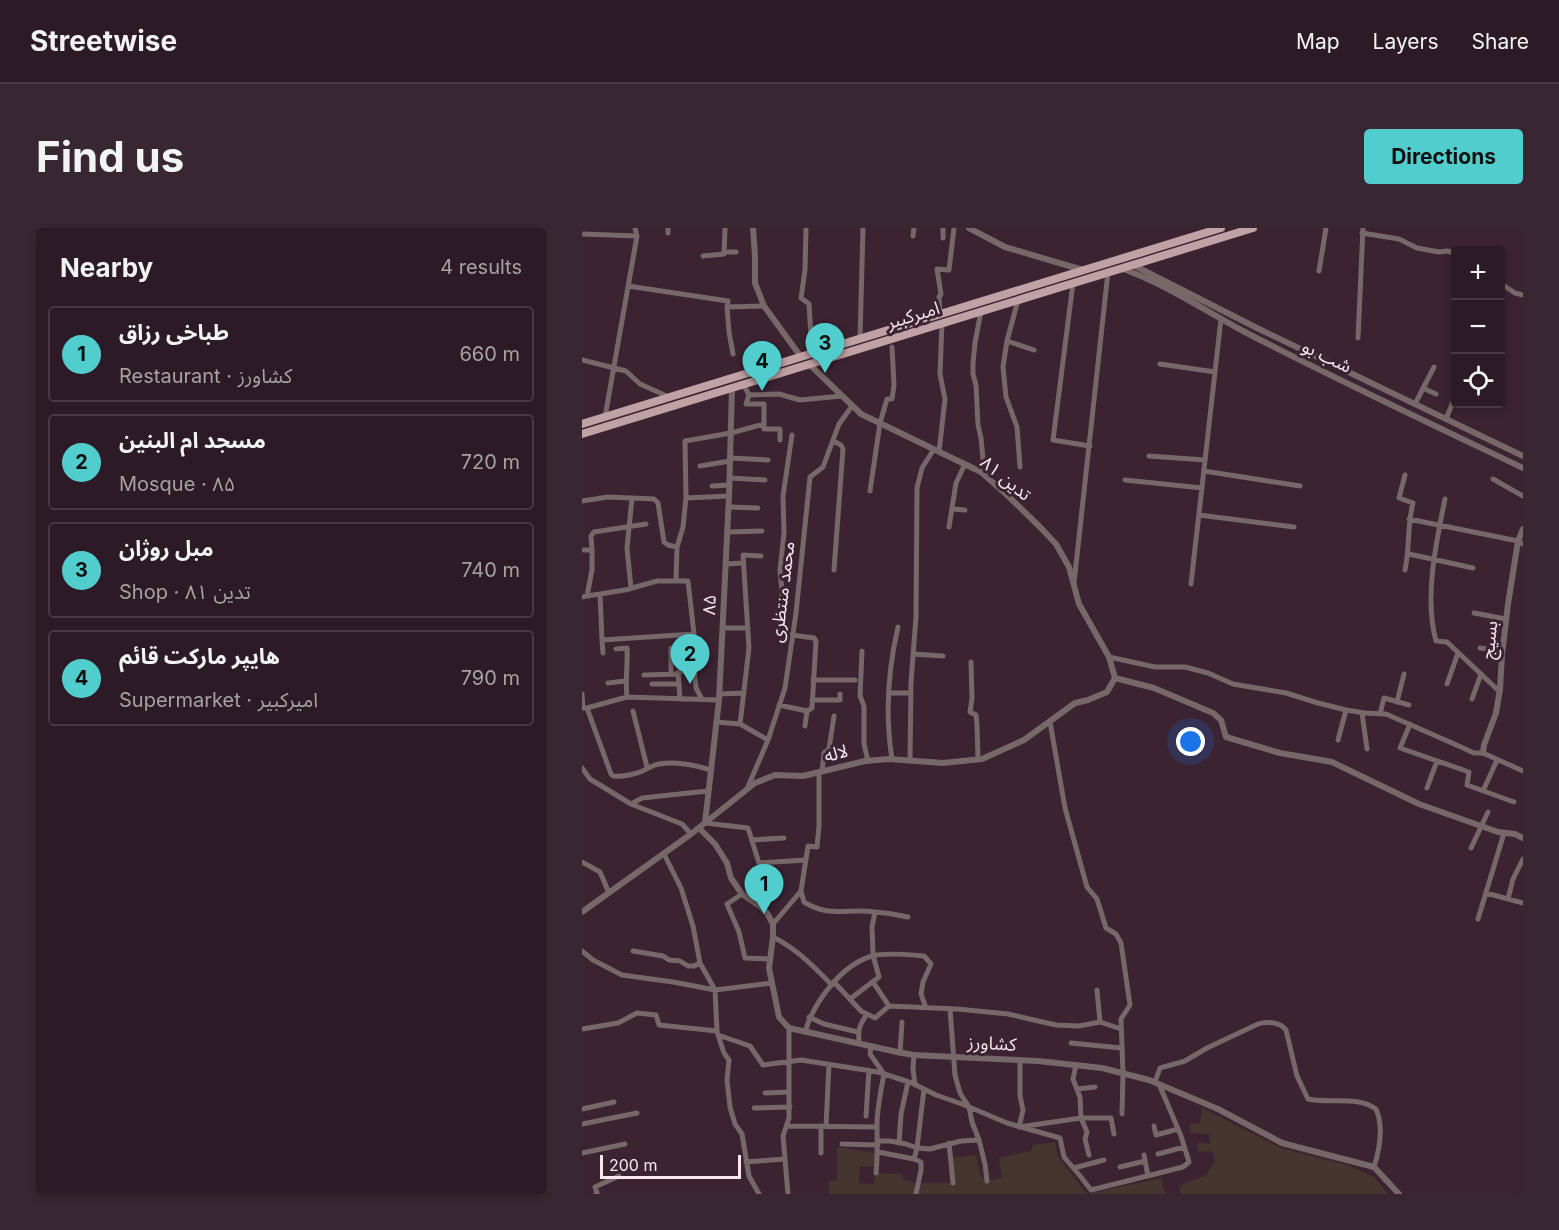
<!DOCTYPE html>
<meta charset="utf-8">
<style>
:root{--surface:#2c1a26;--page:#382732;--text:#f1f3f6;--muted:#a6a1a7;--line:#483843;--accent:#52cdcd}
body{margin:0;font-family:Inter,"Noto Sans Arabic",sans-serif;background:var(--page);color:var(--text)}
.controls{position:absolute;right:18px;top:18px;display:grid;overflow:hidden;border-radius:6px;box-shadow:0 3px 9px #0003}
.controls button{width:54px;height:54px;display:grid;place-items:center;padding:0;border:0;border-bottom:2px solid var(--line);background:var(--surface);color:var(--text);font:30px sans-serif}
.scale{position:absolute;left:18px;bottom:15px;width:141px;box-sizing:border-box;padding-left:6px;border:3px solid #f8e7f1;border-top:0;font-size:16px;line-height:21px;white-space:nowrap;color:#f8e7f1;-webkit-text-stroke:4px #3b2332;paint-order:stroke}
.you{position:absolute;left:609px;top:514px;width:21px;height:21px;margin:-15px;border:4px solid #fff;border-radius:50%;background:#1a73e8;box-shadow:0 0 0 9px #1a73e833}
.badge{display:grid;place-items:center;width:39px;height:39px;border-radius:50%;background:var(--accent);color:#111;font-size:20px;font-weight:700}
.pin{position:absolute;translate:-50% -50px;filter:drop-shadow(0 2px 3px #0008)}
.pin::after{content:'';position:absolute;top:32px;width:21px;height:18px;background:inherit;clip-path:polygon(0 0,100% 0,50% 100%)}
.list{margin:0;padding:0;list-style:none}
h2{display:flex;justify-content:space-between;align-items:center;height:78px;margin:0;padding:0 24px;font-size:26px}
h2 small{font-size:20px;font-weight:400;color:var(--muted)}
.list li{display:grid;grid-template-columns:39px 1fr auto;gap:18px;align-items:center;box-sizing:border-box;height:96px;margin:0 12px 12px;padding:0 12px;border:2px solid var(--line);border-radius:6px}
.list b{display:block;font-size:22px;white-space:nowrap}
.list p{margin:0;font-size:20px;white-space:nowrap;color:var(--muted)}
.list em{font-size:20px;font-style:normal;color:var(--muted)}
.icon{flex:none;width:33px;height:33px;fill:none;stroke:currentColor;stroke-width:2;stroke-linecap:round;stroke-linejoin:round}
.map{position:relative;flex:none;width:941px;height:966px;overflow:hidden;border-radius:6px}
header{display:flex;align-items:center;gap:36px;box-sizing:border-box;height:84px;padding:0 30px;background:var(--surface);border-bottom:2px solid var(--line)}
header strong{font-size:28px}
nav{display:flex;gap:33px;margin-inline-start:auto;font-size:21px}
.intro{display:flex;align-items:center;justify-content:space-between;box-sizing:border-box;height:144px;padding:0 36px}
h1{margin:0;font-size:42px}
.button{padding:15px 27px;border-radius:6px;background:var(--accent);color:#111;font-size:21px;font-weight:700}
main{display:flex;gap:36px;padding:0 36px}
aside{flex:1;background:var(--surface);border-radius:6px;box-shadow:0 3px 9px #0003}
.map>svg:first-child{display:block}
.green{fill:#46352f}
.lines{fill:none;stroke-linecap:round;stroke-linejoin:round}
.minor{stroke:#766768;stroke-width:5}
.tertiary{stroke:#766768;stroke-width:6}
.primary{stroke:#c0a1a4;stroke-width:8}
.labels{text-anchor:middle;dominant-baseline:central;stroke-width:6;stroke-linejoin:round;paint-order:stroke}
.street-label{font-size:18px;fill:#f8e7f1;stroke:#3b2332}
</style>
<header>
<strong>Streetwise</strong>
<nav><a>Map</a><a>Layers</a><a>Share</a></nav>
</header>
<div class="intro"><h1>Find us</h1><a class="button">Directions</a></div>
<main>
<aside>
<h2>Nearby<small>4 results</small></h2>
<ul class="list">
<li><span class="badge">1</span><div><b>طباخی رزاق</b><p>Restaurant · کشاورز</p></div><em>660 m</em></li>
<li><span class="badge">2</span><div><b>مسجد ام البنین</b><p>Mosque · ۸۵</p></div><em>720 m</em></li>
<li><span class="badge">3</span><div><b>مبل روژان</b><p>Shop · تدین ۸۱</p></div><em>740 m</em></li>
<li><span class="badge">4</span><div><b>هایپر مارکت قائم</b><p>Supermarket · امیرکبیر</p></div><em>790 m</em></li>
</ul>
</aside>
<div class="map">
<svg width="941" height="966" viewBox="0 0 941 966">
<rect width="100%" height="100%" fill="#3b2332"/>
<path class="green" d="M620,880L699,920L766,937L792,949L806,966H599L597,958L624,947L633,934L631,923L617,924L615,914L628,916L627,906L608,905V895L618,896Z
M473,914L476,929L505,966L579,950L583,966H247V953L255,952V919L294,925L293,939L278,938L277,955L292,956L294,945L319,946L321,952L336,955H371L370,930L394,927L398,947L405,953L420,950L417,930L449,923L451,917Z"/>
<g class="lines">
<path class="minor" d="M86,0V5
M224,0L223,42L219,70L227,76L230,125
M780,5L817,11L835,20L857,24L866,23L873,26
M0,6L55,8
M331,8L332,0
M361,10V0
M142,24H154
M121,28L142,26L143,0
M737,43L744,0
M491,55L471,212L508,218
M918,55L933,65L941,67
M46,58L146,73L145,79L182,78
M436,72L425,113L421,139L424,169L435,199L438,239
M145,79L147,104L151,126
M399,83L393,115L391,135V146L394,157L396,197L399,210L401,231
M358,85L357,69L359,66L355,41L367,42L372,0
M278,110L281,0
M776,110L781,0
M425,113L452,122
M0,132L44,143L58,156L87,169
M578,136L633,144
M161,156L167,167L197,166L218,172L260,168
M841,160L854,166
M167,167L164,176H182V201H198V212
M833,176L852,139
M23,189L55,8L53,0
M864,191L873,169
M210,207L201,268L202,305L198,342L200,363L199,399L210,407L232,410L234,413L230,480L225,483L223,498
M251,213L259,217L261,221L252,342
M357,224L363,171L358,146L360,95
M567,228L623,232
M148,230L186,232
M118,238L148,233
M622,243L718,258
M823,247L817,270L831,275C825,297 828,320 823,342
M148,250L183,252
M911,251L941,268
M543,252L620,260
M130,258L148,257
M288,263L298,195L305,171H310L312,157L310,119
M104,270L147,268
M863,271C854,315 842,370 854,413L865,414L918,464
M0,273L26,269L72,271L76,275L82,314L86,317L95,319L101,299L104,270L103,213L149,205L182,196
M147,279L176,280
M370,281L383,282
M617,287L712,299
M827,291L936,313L941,316
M367,299L374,255L383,236
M146,304L180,303
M0,322H10L9,308L12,304L64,296
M827,326L891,340
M144,336L161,335
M94,352L95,319
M492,355L526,44
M609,356L639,91
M49,360L45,320L50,270
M18,366L43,362L75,353H106L112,406V442L114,460L120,471
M5,368L18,366L20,412
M0,369L5,368L10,342V322
M892,385L924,391
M141,400H166
M89,420V446
M898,420L920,423
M34,421L45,420C46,437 43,452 45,469
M280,423L278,468L282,478V516L286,533
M21,425L20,412L112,406
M331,426L361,428
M527,429L573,439H603L626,445L651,456L704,465L736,475L764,482L783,485L804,486L879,519L892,525H901L941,543
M389,434L390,470L388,484L394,487L395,497L396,531
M62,447L96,446
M231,452H273
M26,455L43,453
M70,456H97
M865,456L876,425
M307,465H329
M0,466L1,480
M137,466L162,465
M98,471L96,444L112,442
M890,471L899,446
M230,472H258V466
M815,474L822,446
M197,477L225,483
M0,480H5L45,469L137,472
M5,480L29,546L31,548C39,549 48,547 55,545C63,543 69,537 77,536C94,533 113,537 129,542
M51,483L65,539
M780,485L785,521
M798,486L802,470L827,477
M134,494L158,496L186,512
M468,494L483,580L505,659L515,671L524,700L534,706L539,715L548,777L539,791L541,845L540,886
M158,496L167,420L161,327L179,328
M828,496L818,520L887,544L885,557L932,574
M756,512L764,482
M310,531C303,487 306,442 316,399
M328,533L329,454L334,389L335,260L340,240L352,221
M0,540L8,551L49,576L100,596L109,606
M237,544V598L235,619L226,618L219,663L222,674C245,688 258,682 283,683C298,684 312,686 326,689
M240,544L242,525L247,521L252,488
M845,560L855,533
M165,561L186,512L203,460L214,385L228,249L241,239L257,196L270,178
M901,563L915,532
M49,576L60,570L126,563
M123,595L166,600L177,635L224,632
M170,612L202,610
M889,620L906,584
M82,626L99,660L111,698L118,735L133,762L135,803
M0,634L18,644L27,665
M904,665L941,675
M160,666L145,676L157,704L163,730L188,731
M926,671L931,651L941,631
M896,691L922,605
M191,696L219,663
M191,709C215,721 231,738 250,757
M0,723L11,732L40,747L91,754L133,762L190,755
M51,723L81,728L87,732L98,733L106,738H112L118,735
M252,754L279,783L293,790L307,778L375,781L426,786L474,797L497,798L518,794L539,801
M291,754L307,778
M515,762L518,794
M268,771L297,749L291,727L290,699L293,684
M368,781L373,847L378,865L387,879L390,894L397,912L403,936L405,953
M227,789L242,796L276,804
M0,801L36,795L55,785L74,787L77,797L135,803L136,807L168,818L181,837L219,832L296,844L330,855L354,867L380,876L425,895L478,910L482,929L499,949L509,962L601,939L607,934L599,908L577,856
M223,804C232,774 259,737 290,728C302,724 329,727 342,728L349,736L341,754L339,766L344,780
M136,807L142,825L147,832L145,852L148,879L153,896L160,906L167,948L177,966
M489,815L539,820
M277,816C276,801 277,798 285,786
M289,818L288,826L302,846C299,861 296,877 295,893C295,911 296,928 294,945
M318,825L320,794
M332,827L331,841L333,857
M438,832V868L441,882L437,899L499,890H529L532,906
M494,837L491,851L498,869L499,890L505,904L503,911L507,927
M573,854L578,840L603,833L625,820L676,796C685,793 698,794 704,802L715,848L726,871C748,876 774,867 794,881C802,899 798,920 792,939
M495,861L513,859
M183,865L207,864
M172,880L208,879
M0,881L32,874
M284,888L287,842
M0,896L55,885
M205,898L295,899
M239,898V925
M244,898L247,836
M572,898L574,907L596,901
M295,913H308L324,916L335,920L348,921L379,913L397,912
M317,915L319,886L326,854
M367,915L371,955
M260,916L296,917
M296,924L332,931L339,934V942L334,966
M0,925L43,916
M576,926L602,919
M562,927L566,948
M332,931L335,920L342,861
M164,934L203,931
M538,939L563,933
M492,940L522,932
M14,966L15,965L13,959L37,948
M206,966L201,908L207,890V800"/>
<path class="tertiary" d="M171,0L173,28V55L182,78L219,129
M387,0L423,19L501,42
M551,37L675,100L941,228
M538,40C580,54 622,82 661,103C753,151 847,195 941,240
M227,136L279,186L399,244L424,266L458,299L474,316L487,339L497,376L527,429L533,450
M533,450L572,460L631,485L639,492L644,509L698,525L750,534L837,576L916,604L933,606L941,610
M901,525L902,517L914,485L918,461L920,427L926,376L936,313L941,301
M123,595L137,472L147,268L150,160
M117,600L133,616L145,635L149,650L160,666L179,679L185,685L191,696V709L187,740L197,789L207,800L315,824L332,827L456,833L520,840L567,852L636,881L700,915L792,939L817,966
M0,684L109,606L173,555L193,547L221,548L283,533L307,531L361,535L400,531L442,512L493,475L506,472L525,464L533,450"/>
<path class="primary" d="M0,196L639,0
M0,206L671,0"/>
</g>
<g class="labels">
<g class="street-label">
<text transform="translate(331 87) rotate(-17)">امیرکبیر</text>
<text transform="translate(745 128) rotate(26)">شب بو</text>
<text transform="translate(424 250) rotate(39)">تدین ۸۱</text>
<text transform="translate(200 364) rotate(-83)">محمد منتظری</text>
<text transform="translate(127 377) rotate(-87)">۸۵</text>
<text transform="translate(907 412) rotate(-84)">بسیج</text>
<text transform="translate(254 525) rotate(-14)">لاله</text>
<text transform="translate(410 815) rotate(3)">کشاورز</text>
</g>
</g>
</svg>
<div class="controls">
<button>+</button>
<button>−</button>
<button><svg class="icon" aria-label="locate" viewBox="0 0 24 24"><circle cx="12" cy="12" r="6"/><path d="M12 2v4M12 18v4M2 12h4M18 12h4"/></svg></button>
</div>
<div class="scale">200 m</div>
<div class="you"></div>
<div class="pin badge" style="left:182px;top:686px">1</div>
<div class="pin badge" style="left:108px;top:456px">2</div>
<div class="pin badge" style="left:243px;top:145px">3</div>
<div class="pin badge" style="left:180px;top:163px">4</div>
</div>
</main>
